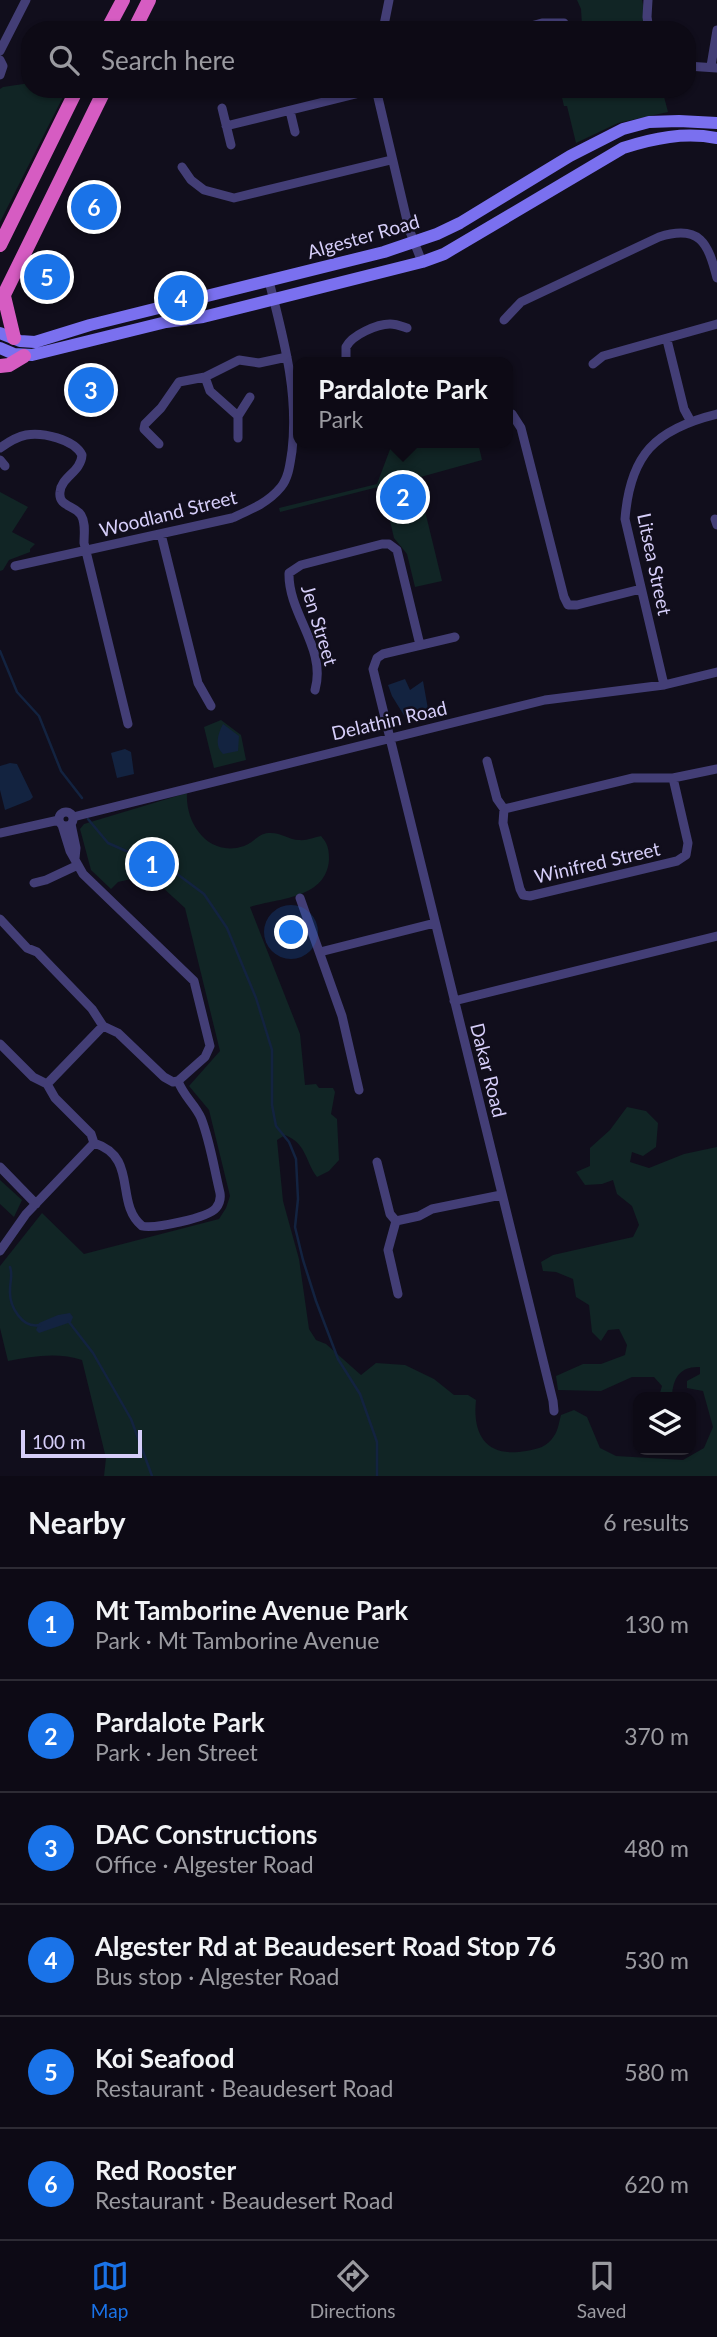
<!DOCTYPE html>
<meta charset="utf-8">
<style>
:root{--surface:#0d0a15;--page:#16131e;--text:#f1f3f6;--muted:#9a9aa0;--line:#2d2b34;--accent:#1a73e8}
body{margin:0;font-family:Lato,sans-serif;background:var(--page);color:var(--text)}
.controls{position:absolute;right:21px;bottom:21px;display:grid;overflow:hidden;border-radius:14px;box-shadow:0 2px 5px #0004}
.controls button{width:63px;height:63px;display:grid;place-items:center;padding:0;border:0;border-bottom:2px solid var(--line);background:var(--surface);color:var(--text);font:35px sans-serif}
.scale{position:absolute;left:21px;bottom:18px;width:121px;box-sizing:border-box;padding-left:7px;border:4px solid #d6cef9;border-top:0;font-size:19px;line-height:24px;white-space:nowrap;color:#d6cef9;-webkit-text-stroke:5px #110e1c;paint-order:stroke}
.you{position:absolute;left:292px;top:933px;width:24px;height:24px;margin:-18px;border:5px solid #fff;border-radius:50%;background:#1a73e8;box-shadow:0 0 0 10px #1a73e833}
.badge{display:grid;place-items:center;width:46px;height:46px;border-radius:50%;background:var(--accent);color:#fff;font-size:23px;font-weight:700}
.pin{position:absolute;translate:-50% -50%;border:4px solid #fff;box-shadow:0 2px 7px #0006}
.popup{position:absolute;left:293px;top:357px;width:220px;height:91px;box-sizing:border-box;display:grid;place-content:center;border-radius:14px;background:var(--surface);filter:drop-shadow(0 2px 5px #0005);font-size:23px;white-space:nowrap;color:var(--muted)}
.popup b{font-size:26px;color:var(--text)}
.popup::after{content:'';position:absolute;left:50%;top:100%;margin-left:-14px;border:14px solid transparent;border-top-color:var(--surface)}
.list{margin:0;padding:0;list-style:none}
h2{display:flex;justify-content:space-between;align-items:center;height:91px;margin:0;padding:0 28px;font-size:30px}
h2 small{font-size:23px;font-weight:400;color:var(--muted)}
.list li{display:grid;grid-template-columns:46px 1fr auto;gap:21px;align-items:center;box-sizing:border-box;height:112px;padding:0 28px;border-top:2px solid var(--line)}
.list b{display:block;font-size:26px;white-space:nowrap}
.list p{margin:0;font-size:23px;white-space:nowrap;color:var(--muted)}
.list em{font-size:23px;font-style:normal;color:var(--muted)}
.icon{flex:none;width:38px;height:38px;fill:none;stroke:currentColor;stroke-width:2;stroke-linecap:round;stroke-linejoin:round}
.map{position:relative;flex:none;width:717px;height:1476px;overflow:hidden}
.search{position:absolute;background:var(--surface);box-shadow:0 2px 5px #0004;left:21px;right:21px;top:21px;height:77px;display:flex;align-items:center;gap:18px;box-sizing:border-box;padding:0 24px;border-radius:28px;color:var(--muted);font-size:26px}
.sheet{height:763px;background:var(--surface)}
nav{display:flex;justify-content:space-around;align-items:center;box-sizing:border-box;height:98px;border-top:2px solid var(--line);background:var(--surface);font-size:19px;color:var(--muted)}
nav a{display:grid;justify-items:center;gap:4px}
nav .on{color:var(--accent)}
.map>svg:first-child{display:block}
.green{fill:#112525}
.water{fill:#132340}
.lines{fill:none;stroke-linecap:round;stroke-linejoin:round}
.stream{stroke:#132340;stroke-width:2.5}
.minor{stroke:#433e76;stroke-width:9}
.secondary{stroke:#7a70ef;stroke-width:12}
.trunk{stroke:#d65cc2;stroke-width:14}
.labels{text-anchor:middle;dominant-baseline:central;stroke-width:5;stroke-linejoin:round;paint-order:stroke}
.street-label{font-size:19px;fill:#d6cef9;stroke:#110e1c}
</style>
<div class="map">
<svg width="717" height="1476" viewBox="0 0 717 1476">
<rect width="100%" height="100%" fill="#110e1c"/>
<path class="green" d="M577,0H642L649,30H594L582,25L581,9Z
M30,83V89H67L0,222V89L3,87Z
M560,89H662L668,112L618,123L576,143L567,106H564Z
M417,443H478L482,460L417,478L442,581L415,587L407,554L394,538L382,486L280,512L279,508L377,484L392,444L414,451Z
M0,492L28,507L12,532L35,544L30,549V552L9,560L3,570L0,571Z
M221,720L241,735L246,760L214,768L204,727Z
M187,793C185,825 210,858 244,846C253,843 258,834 268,833C281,832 289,840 299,840C306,841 315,837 321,836C328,844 329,849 329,860C326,899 278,898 250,907L300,1034L305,1085L316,1084L319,1088H333L335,1092L331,1114L337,1119L339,1160L329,1171L317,1177C305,1161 307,1144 285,1135L277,1140L283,1201L299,1259L309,1329L316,1340L326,1344L361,1375L376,1363L405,1365L434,1379L454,1395H468L476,1400C472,1437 488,1458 526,1451C538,1449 547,1447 554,1436C558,1431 559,1422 561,1415L574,1410L587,1417L600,1448L616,1456L683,1460L704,1448L713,1427L703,1391L687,1388V1381L700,1374V1367C680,1366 673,1378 672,1396L664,1397L660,1393L662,1386L654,1377H632L601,1391L558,1390L556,1376L583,1364H601L625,1355L627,1345L619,1329L608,1330L601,1341L592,1332L589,1305L576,1297L573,1279L556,1272L543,1271L541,1262L553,1255L633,1237L639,1225L632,1206L617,1194L613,1180L602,1184L585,1185L576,1172L590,1166V1148L610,1130L627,1107L646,1111L658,1123L656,1147L643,1156L632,1152L630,1162L649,1168L684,1154L717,1147V1476H104L106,1458L82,1360C59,1352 32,1356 8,1361L0,1328V1266L42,1213L84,1254L219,1219L226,1208L230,1196L209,1110L189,1086L220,1051L185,908L149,875L118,882L111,889L91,870L80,829L84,824Z
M0,1180L22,1200L14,1217L0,1204Z"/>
<path class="water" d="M405,679L410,690L423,681L428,709L417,711L405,717L392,696L388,685Z
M223,724L239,736L238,751L223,754C214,745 218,734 223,724Z
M125,749L131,752L134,774L117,778L111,753Z
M10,763L17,764L33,797L30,800L5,810L0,790V766Z
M70,1313L73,1317L71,1322L39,1333L36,1330L39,1323L58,1315Z"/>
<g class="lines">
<path class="stream" d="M0,651L17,692L39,716L61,771L82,798
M88,819L108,843L126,851L149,856L165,865L204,894L227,928L256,998L272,1050V1105L276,1126L289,1142L296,1159L298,1199L295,1227L303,1260L316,1301L338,1359L360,1394L377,1442V1476
M10,1267C13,1276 10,1280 10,1290C9,1306 22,1329 40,1325
M69,1322L93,1353L131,1419L152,1476"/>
<path class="minor" d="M648,0L647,17L649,30
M383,30L389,0
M516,30L542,23H564
M0,51L26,0
M0,60L3,66L0,75
M687,66L717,68
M711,66L717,30
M376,89L409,229L422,262
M222,108L231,145
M290,111L295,132
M226,126L376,89
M182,167L191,180L204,190L234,198L391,160
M504,320L521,302L659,237C700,224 708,243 717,278
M667,340L684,409L690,420
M346,362V347C352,335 377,324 390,324C396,324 401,326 407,328
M593,364L603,356L717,324
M205,377L210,391L238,416
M512,414L521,428L564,597L568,605H577L641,589
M238,438V416L250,397
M159,444L144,429L145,424L161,408L179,382L205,377L239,360L259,363L287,357
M0,448C7,443 16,437 26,435C42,432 74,439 82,455C81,472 61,477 60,492C58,507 75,505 81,515C86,523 84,534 84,543L128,724
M0,460L5,466
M715,519L717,525
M161,534L198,683L211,706
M15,566L232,518C250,510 268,503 281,487C289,477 290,463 292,451C299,392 283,337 269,281
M455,637L383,654L377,658L373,669L553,1401L554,1411
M664,685L625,519C630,455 655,429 717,414
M315,690C327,648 288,614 289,573L301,565L382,544H389L397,550L420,645
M487,761L497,799L504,809
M504,809L503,823L520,889L523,895L530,896L677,861L686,855L688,843L673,778
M504,809L633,778H673L717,769
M59 819a7 7 0 1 1 14 0a7 7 0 1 1-14 0Z
M73,817L545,700L664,685L717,672
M71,824L76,848L75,858
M62,825L70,851L83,874L194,981L210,1046L205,1057L178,1081
M0,833L59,820
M34,883L46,880L78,865
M300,898L342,1016L359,1090
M0,919L27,948L37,952L92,1009L103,1026
M320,952L435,923
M454,1001L717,936
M0,1044L33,1077L47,1084
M94,1143L91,1134L55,1098L47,1084L103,1026L118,1033L164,1077L173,1082L178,1081
M377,1162L390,1214L396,1221L419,1216L432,1209L501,1195
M0,1167L36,1204
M396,1221L388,1250L398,1294
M0,1251L26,1214L94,1143C139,1157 114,1203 142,1226C154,1229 208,1218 216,1208C220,1203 221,1199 220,1193C214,1168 210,1141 201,1118C195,1104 184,1097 178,1081"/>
<path class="secondary" d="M0,333L20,341L35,342L90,325L384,252L437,234L460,223L570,156L623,129L649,122L679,121L717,123
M0,348L14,354L32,355L166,322L203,317L422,262L444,254L623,148C654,138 684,132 717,138"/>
<path class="trunk" d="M107,30L123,0
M134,30L149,0
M0,245L77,89
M4,296L14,338
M0,303L105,89
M0,366L9,365L24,356"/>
</g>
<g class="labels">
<g class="street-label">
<text transform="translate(363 236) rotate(-16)">Algester Road</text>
<text transform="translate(168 513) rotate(-14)">Woodland Street</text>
<text transform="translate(655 564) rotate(78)">Litsea Street</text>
<text transform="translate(320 625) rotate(73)">Jen Street</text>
<text transform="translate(389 720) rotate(-13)">Delathin Road</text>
<text transform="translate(597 862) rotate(-13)">Winifred Street</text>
<text transform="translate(489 1070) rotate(76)">Dakar Road</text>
</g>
</g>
</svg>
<div class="controls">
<button><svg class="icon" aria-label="layers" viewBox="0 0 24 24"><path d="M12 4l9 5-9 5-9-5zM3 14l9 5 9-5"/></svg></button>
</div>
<div class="scale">100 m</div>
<div class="you"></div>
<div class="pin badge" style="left:152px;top:864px">1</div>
<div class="pin badge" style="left:403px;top:497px">2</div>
<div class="popup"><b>Pardalote Park</b>Park</div>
<div class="pin badge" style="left:91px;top:390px">3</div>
<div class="pin badge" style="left:181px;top:298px">4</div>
<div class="pin badge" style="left:47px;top:277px">5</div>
<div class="pin badge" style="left:94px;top:207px">6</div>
<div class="search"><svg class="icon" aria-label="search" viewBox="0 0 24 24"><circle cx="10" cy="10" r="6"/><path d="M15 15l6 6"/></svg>Search here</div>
</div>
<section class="sheet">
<h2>Nearby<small>6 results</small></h2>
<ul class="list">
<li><span class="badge">1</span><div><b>Mt Tamborine Avenue Park</b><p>Park · Mt Tamborine Avenue</p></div><em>130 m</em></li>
<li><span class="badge">2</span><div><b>Pardalote Park</b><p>Park · Jen Street</p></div><em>370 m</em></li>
<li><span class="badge">3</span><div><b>DAC Constructions</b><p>Office · Algester Road</p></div><em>480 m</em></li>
<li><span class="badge">4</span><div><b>Algester Rd at Beaudesert Road Stop 76</b><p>Bus stop · Algester Road</p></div><em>530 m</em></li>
<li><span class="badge">5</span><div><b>Koi Seafood</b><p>Restaurant · Beaudesert Road</p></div><em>580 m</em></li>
<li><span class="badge">6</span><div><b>Red Rooster</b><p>Restaurant · Beaudesert Road</p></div><em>620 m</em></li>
</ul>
</section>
<nav>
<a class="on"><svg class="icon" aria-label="map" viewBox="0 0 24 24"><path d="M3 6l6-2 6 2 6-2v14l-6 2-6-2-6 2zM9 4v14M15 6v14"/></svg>Map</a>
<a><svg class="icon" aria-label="directions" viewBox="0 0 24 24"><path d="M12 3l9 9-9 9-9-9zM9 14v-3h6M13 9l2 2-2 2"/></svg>Directions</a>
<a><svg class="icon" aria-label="saved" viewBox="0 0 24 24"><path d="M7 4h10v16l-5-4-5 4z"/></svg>Saved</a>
</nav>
